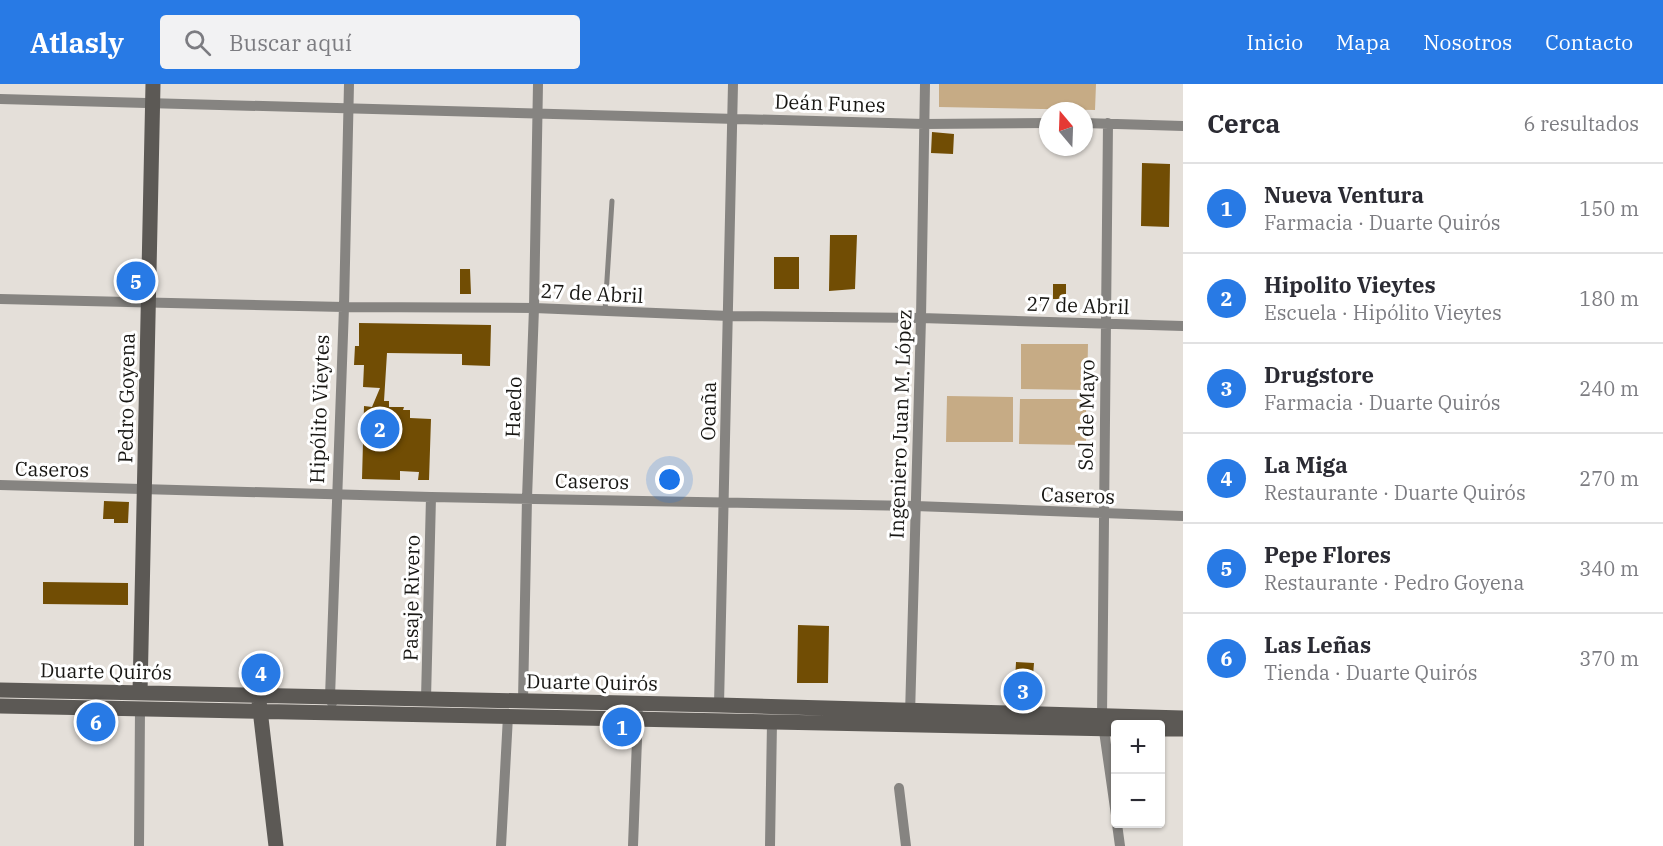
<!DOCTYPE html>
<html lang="es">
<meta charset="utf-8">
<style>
:root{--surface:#fff;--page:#f2f2f3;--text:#2b2b33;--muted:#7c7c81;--line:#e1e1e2;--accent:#287ae5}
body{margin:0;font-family:"IBM Plex Serif",serif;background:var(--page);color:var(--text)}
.controls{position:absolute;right:18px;bottom:18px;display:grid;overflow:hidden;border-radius:6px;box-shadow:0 2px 4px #0004}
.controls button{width:54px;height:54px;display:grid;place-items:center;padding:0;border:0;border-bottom:2px solid var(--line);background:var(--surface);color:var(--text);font:30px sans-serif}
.compass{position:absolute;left:1039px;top:18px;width:54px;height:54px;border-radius:50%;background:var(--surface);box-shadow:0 2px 4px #0004;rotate:341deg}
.you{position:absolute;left:670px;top:396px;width:21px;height:21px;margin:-15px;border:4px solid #fff;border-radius:50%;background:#1a73e8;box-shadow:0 0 0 9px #1a73e833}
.badge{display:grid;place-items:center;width:39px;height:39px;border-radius:50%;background:var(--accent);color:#fff;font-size:20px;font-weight:700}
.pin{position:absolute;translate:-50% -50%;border:3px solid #fff;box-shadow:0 2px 6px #0006}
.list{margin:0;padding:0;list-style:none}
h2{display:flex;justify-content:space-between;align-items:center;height:78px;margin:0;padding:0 24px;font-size:26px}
h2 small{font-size:20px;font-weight:400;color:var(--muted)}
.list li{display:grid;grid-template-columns:39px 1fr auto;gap:18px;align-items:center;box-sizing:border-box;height:90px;padding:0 24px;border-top:2px solid var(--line)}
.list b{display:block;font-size:22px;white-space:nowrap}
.list p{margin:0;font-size:20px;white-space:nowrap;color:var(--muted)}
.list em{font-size:20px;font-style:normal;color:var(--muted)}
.icon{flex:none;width:33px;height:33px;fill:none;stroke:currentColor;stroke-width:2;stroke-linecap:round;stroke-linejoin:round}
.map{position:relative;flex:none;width:1183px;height:762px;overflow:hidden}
header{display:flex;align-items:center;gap:36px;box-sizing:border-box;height:84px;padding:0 30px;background:var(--accent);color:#fff}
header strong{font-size:28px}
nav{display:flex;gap:33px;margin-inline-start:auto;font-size:21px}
.search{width:420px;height:54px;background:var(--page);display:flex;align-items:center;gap:15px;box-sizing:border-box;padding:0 21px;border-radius:6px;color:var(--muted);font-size:22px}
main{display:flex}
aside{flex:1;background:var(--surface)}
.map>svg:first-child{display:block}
.green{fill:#c6ab85}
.building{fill:#714d04}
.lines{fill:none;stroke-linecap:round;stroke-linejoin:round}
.lane{stroke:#868481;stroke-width:5}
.street{stroke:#868481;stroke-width:10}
.secondary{stroke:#5c5955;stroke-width:15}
.labels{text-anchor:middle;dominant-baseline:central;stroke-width:6;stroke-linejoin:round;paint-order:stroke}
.street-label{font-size:20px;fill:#171613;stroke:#fff}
</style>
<header>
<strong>Atlasly</strong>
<div class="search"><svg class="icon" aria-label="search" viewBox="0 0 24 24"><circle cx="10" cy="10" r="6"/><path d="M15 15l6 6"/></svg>Buscar aquí</div>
<nav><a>Inicio</a><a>Mapa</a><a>Nosotros</a><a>Contacto</a></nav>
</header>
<main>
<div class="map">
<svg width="1183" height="762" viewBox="0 0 1183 762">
<rect width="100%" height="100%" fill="#e4dfd9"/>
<path class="green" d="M939,0H1096L1095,26L939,23Z
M1021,260H1088L1087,306L1021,305Z
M947,312L1013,313V358H946Z
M1020,315H1086V361L1019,360Z"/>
<path class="building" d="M932,48L954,50L953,70L931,69Z
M1142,79L1170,80L1169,143L1141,142Z
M830,151H857L855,205L829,207Z
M774,173H799V205H774Z
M460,185H470L471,210H460Z
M1053,200H1066V215H1053Z
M359,239L491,241L490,282L462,281V270L387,269L384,317H389V323H404L403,326H410V334L431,335L429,396H418L419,388L400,387V396L362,395L364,322L372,323L380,304L363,303L364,281H354L355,262H359Z
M104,417L129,418L128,439H114V435H103Z
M43,498L128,499V521L43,520Z
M798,541L829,542L828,599H797Z
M1016,578L1034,579L1031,618L1014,617Z"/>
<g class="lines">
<path class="lane" d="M605,227L612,117"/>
<path class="street" d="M0,15L924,40L1048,39
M1084,39L1183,42
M1108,39L1102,633L1116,731
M0,215L344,223L534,224L729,232L921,234L1183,242
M0,401L431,413L915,422L1183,432
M426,615L431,413
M523,617L527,414L534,224L538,0
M332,619L330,613L344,223L349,0
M719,621L733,0
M910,631L921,234L925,0
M899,704L906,762
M1117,740L1120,762
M139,762L140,624
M501,762L508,632
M633,762L638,629
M770,762L772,638"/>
<path class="secondary" d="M0,606L719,621L1183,634
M140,609L153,0
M259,617L276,762
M0,622L1116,645
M1160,645H1183"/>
</g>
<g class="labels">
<g class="street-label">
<text transform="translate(830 19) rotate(2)">Deán Funes</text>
<text transform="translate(592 209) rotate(3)">27 de Abril</text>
<text transform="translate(1078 221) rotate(2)">27 de Abril</text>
<text transform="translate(126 314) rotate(-89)">Pedro Goyena</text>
<text transform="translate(513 323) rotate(-88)">Haedo</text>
<text transform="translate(319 325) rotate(-88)">Hipólito Vieytes</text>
<text transform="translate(708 327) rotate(-89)">Ocaña</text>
<text transform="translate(1086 331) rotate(-89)">Sol de Mayo</text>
<text transform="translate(900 340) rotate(-88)">Ingeniero Juan M. López</text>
<text transform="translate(52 385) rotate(1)">Caseros</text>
<text transform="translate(592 397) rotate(1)">Caseros</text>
<text transform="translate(1078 411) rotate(2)">Caseros</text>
<text transform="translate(411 514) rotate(-89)">Pasaje Rivero</text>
<text transform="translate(106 587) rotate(1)">Duarte Quirós</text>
<text transform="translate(592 598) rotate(1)">Duarte Quirós</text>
</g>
</g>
</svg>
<div class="controls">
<button>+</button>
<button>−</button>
</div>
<svg class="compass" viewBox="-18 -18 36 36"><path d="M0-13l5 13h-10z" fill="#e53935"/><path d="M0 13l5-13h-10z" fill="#7c7c81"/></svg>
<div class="you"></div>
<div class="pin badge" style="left:622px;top:643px">1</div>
<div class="pin badge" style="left:380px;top:345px">2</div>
<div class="pin badge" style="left:1023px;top:607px">3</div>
<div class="pin badge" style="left:261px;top:589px">4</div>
<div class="pin badge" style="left:136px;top:197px">5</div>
<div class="pin badge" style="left:96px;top:638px">6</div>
</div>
<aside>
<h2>Cerca<small>6 resultados</small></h2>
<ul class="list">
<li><span class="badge">1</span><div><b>Nueva Ventura</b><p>Farmacia · Duarte Quirós</p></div><em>150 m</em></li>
<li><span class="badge">2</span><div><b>Hipolito Vieytes</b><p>Escuela · Hipólito Vieytes</p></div><em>180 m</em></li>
<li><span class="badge">3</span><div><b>Drugstore</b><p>Farmacia · Duarte Quirós</p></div><em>240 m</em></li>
<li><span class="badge">4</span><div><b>La Miga</b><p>Restaurante · Duarte Quirós</p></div><em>270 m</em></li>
<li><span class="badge">5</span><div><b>Pepe Flores</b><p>Restaurante · Pedro Goyena</p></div><em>340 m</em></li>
<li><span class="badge">6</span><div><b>Las Leñas</b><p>Tienda · Duarte Quirós</p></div><em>370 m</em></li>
</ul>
</aside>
</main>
